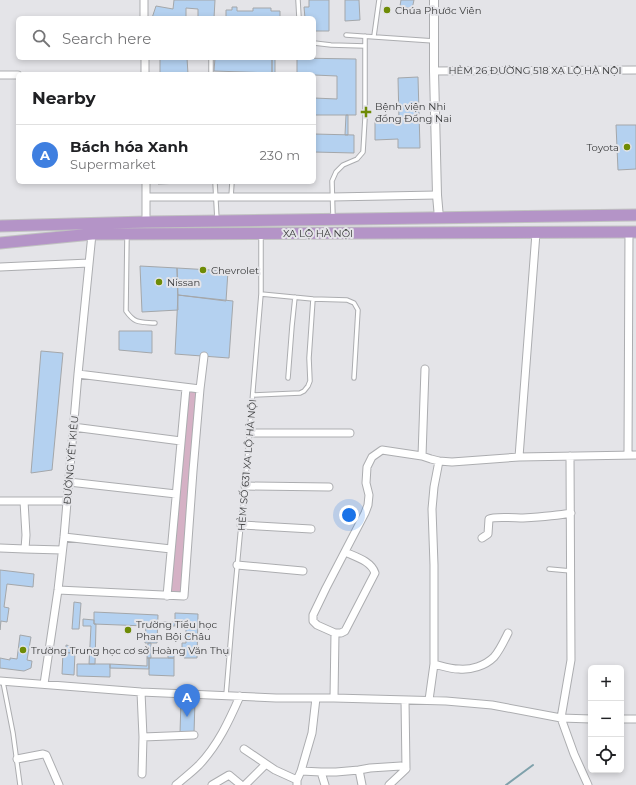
<!DOCTYPE html>
<meta charset="utf-8">
<style>
:root{--surface:#fff;--page:#f6f6f6;--text:#202124;--muted:#757577;--line:#e0e0e0;--accent:#6e8b06}
body{margin:0;font-family:Montserrat,sans-serif;background:var(--page);color:var(--text)}
.controls{position:absolute;right:12px;bottom:12px;display:grid;overflow:hidden;border-radius:6px;box-shadow:0 2px 6px #0003}
.controls button{width:36px;height:36px;display:grid;place-items:center;padding:0;border:0;border-bottom:1px solid var(--line);background:var(--surface);color:var(--text);font:20px sans-serif}
.you{position:absolute;left:349px;top:515px;width:14px;height:14px;margin:-10px;border:3px solid #fff;border-radius:50%;background:#1a73e8;box-shadow:0 0 0 6px #1a73e833}
.badge{display:grid;place-items:center;width:26px;height:26px;border-radius:50%;background:var(--accent);color:#fff;font-size:13px;font-weight:700}
.pin{position:absolute;translate:-50% -33px;filter:drop-shadow(0 1px 2px #0008)}
.pin::after{content:'';position:absolute;top:21px;width:14px;height:12px;background:inherit;clip-path:polygon(0 0,100% 0,50% 100%)}
.list{margin:0;padding:0;list-style:none}
h2{display:flex;justify-content:space-between;align-items:center;height:52px;margin:0;padding:0 16px;font-size:17px}
h2 small{font-size:13px;font-weight:400;color:var(--muted)}
.list li{display:grid;grid-template-columns:26px 1fr auto;gap:12px;align-items:center;box-sizing:border-box;height:60px;padding:0 16px;border-top:1px solid var(--line)}
.list b{display:block;font-size:15px;white-space:nowrap}
.list p{margin:0;font-size:13px;white-space:nowrap;color:var(--muted)}
.list em{font-size:13px;font-style:normal;color:var(--muted)}
.icon{flex:none;width:22px;height:22px;fill:none;stroke:currentColor;stroke-width:2;stroke-linecap:round;stroke-linejoin:round}
.map{position:relative;flex:none;width:636px;height:785px;overflow:hidden}
.search{position:absolute;background:var(--surface);box-shadow:0 2px 6px #0003;left:16px;top:16px;width:300px;height:44px;display:flex;align-items:center;gap:10px;box-sizing:border-box;padding:0 14px;border-radius:6px;color:var(--muted);font-size:15px}
.panel{position:absolute;background:var(--surface);box-shadow:0 2px 6px #0003;left:16px;top:72px;width:300px;height:112px;border-radius:6px}
.map>svg:first-child{display:block}
.green{fill:#d5b1c5}
.lines{fill:none;stroke-linecap:round;stroke-linejoin:round}
.stream{stroke:#7fa1ab;stroke-width:2}
.building{fill:#b4d1f0;stroke:#a4a7aa;fill-rule:evenodd}
.service-casing{stroke:#acadb0;stroke-width:5.5}
.minor-casing{stroke:#acadb0;stroke-width:9}
.tertiary-casing{stroke:#acadb0;stroke-width:10}
.trunk-casing{stroke:#c0c1c1;stroke-width:13}
.service{stroke:#fff;stroke-width:3.5}
.minor{stroke:#fff;stroke-width:7}
.tertiary{stroke:#fff;stroke-width:8}
.trunk{stroke:#b494c7;stroke-width:11}
.poi-dot{fill:#6e8b06;stroke:#e4e4e8;stroke-width:1.5}
.labels{text-anchor:middle;dominant-baseline:central;stroke-width:4;stroke-linejoin:round;paint-order:stroke}
.poi-label{font-size:10px;fill:#3b3c3d;stroke:#e4e4e8;text-anchor:start}
.street-label{font-size:10px;fill:#3b3c3d;stroke:#e4e4e8}
</style>
<div class="map">
<svg width="636" height="785" viewBox="0 0 636 785">
<rect width="100%" height="100%" fill="#e4e4e8"/>
<path class="green" d="M189,391L197,392L181,594L170,593Z"/>
<g class="lines">
<path class="stream" d="M506,785L533,765"/>
</g>
<path class="building" d="M174,0H215L214,18H152L156,6L173,9ZM186,8L198,9V18L186,17Z
M309,0H329V31H314V18H305L304,7H309Z
M345,0H359L360,20L345,21Z
M401,0H414L412,9L400,6Z
M232,7H237V11H253V8H271V11H280V18H226V10H232Z
M160,58H187L188,74H160Z
M215,58H272V73L214,71Z
M272,58H275V74H272Z
M297,58L356,59V115H314V98L337,99V76L314,75V74H297Z
M418,77L420,148H398V139L375,140V120H399L398,78Z
M346,115H348V135H345Z
M616,125H636V169L618,170Z
M314,134L354,135V153L314,152Z
M158,182H181V183L158,184Z
M140,266L177,268L178,310L142,312Z
M177,268L228,271L226,301L178,295Z
M178,295L233,301L229,358L175,354Z
M119,331H152V353L119,350Z
M41,351L63,353L52,470L31,473Z
M0,570L34,574L33,587L7,584L4,607L9,608L7,622L1,621L0,630Z
M74,602L81,603L79,629H72Z
M94,612L158,615L157,643H145L146,626L94,624Z
M175,613L198,614L197,658H184L185,649H182V643H186V626H175Z
M83,619L94,620V624H96L95,664H89L91,626H83Z
M158,622H175V626H158Z
M20,635L31,637L27,660L32,661L31,668L24,671L0,668V658L10,660V658L17,659Z
M148,643H151V658H147Z
M66,645L71,646V653H66Z
M63,652L75,653L74,675L62,674Z
M168,654H174V658H168Z
M147,658H149V669L110,668V664L147,666Z
M149,658H174V676L149,675Z
M77,664H110V677L77,676Z
M181,700L195,701L194,733H180Z"/>
<g class="lines">
<g class="service-casing">
<path id="service" d="M298,0L299,18
M346,35L434,41
M374,36L379,0
M314,43L331,45L365,46
M211,58V74
M215,182L217,220
M231,197L232,182
M333,217L332,181L336,172L343,165L357,159L363,152L365,118V36
M127,235L126,311C135,324 140,322 155,323
M261,294L313,299L347,300L354,303L358,310L354,378
M288,378L292,326L295,297
M253,395L300,393L304,391L308,386L310,381L309,358L313,299
M549,569L571,571
M3,682L13,733L20,785
M226,695L232,622L242,514L245,486L261,294V235"/>
</g>
<g class="minor-casing">
<path id="minor" d="M144,0V18
M145,58V74
M434,71L636,70
M0,75H18
M146,197H332L437,195
M146,222V182
M0,267L89,263
M200,389L204,356
M73,427L181,441
M250,433H350
M628,455L629,232
M422,456L425,369
M570,456L571,660L561,718L574,754L588,785
M519,457L536,233
M69,482L176,494
M245,486L329,487
M0,501H67
M24,501L26,535L25,549L62,550
M241,525L311,529
M64,537L171,549
M482,538L488,534L489,519C494,516 516,518 523,518C539,517 555,516 571,513
M0,548L25,549
M237,565L303,571
M58,590L184,596L193,471L200,389L78,374
M167,596L186,388
M335,633H341L345,631L375,573C371,561 356,557 345,552
M434,664C442,666 450,669 459,669C471,670 485,666 494,657C500,650 504,641 508,633
M0,681L141,692L276,698H334L446,701L492,705L561,718L591,719
M44,684L58,590L64,537L78,374L92,234
M141,692L143,737L194,735
M334,698L335,633L317,625L313,621V615L326,588L365,513L368,505L369,495L366,483L367,467L372,457L382,450L422,456L431,459L439,461L452,462L519,457L636,455
M429,700L434,664V565L432,509L434,487L439,461
M621,719H636
M244,749L275,770L297,780
M17,759L43,754L46,755L59,785
M359,770L362,785
M301,771L321,772H336L359,770L370,768L401,766L406,769
M321,772L325,785
M142,774L143,737
M176,785C184,778 192,772 199,765C218,745 229,721 240,696
M212,785L229,775L241,785
M245,785L266,764
M297,785V780L301,771L312,733L316,698
M389,785L406,769L405,700"/>
</g>
<g class="tertiary-casing">
<path id="tertiary" d="M434,0V71L437,195L439,218"/>
</g>
<g class="trunk-casing">
<path id="trunk" d="M0,226L146,222L636,215
M0,243L92,234L636,232"/>
</g>
<use href="#service" class="service"/>
<use href="#minor" class="minor"/>
<use href="#tertiary" class="tertiary"/>
<use href="#trunk" class="trunk"/>
</g>
<g class="poi-dot">
<circle cx="387" cy="10" r="4"/>
<path d="M364 106h4v4h4v4h-4v4h-4v-4h-4v-4h4z"/>
<circle cx="627" cy="147" r="4"/>
<circle cx="203" cy="270" r="4"/>
<circle cx="159" cy="282" r="4"/>
<circle cx="128" cy="630" r="4"/>
<circle cx="23" cy="650" r="4"/>
</g>
<g class="labels">
<g class="poi-label">
<text x="395" y="10">Chúa Phước Viên</text>
<text x="375" y="106">Bệnh viện Nhi<tspan x="375" dy="12">đồng Đồng Nai</tspan></text>
<text x="619" y="147" text-anchor="end">Toyota</text>
<text x="211" y="270">Chevrolet</text>
<text x="167" y="282">Nissan</text>
<text x="136" y="624">Trường Tiểu học<tspan x="136" dy="12">Phan Bội Châu</tspan></text>
<text x="31" y="650">Trường Trung học cơ sở Hoàng Văn Thụ</text>
</g>
<g class="street-label">
<text x="535" y="70">HẺM 26 ĐƯỜNG 518 XA LỘ HÀ NỘI</text>
<text x="318" y="233">XA LỘ HÀ NỘI</text>
<text transform="translate(71 460) rotate(-85)">ĐƯỜNG YẾT KIÊU</text>
<text transform="translate(247 465) rotate(-85)">HẺM SỐ 631 XA LỘ HÀ NỘI</text>
</g>
</g>
</svg>
<div class="controls">
<button>+</button>
<button>−</button>
<button><svg class="icon" aria-label="locate" viewBox="0 0 24 24"><circle cx="12" cy="12" r="6"/><path d="M12 2v4M12 18v4M2 12h4M18 12h4"/></svg></button>
</div>
<div class="you"></div>
<div class="pin badge" style="left:187px;top:717px;background:#3f7fe0">A</div>
<div class="search"><svg class="icon" aria-label="search" viewBox="0 0 24 24"><circle cx="10" cy="10" r="6"/><path d="M15 15l6 6"/></svg>Search here</div>
<section class="panel">
<h2>Nearby<small></small></h2>
<ul class="list">
<li><span class="badge" style="background:#3f7fe0">A</span><div><b>Bách hóa Xanh</b><p>Supermarket</p></div><em>230 m</em></li>
</ul>
</section>
</div>
